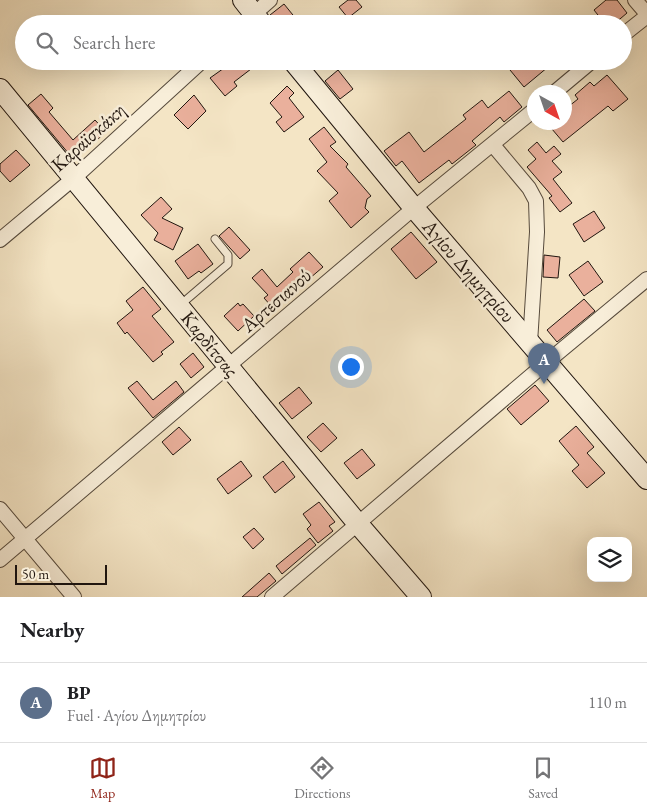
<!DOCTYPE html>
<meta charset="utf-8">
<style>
:root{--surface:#fff;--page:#f6f6f6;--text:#202124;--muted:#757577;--line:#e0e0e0;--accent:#8f2418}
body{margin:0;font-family:"EB Garamond",serif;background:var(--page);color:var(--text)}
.controls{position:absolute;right:15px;bottom:15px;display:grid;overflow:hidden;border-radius:10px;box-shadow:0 5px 20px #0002}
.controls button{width:45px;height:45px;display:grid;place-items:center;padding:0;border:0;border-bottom:1px solid var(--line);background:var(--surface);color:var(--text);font:25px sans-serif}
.compass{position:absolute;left:527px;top:85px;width:45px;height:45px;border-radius:50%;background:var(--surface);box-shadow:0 5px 20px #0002;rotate:140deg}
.scale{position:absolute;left:15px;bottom:12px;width:92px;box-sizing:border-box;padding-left:5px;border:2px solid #21160f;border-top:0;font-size:14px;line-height:18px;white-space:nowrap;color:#21160f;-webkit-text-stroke:4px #f8eed9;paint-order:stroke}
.you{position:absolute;left:350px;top:366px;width:18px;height:18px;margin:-12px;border:4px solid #fff;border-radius:50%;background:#1a73e8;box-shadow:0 0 0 8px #1a73e833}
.badge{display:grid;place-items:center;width:32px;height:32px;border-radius:50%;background:var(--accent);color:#fff;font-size:16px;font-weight:700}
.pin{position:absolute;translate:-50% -41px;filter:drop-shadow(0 1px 2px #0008)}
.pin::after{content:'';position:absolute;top:26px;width:18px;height:15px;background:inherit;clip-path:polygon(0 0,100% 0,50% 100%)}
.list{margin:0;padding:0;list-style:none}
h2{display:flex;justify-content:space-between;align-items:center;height:65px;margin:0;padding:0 20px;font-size:21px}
h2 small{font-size:16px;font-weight:400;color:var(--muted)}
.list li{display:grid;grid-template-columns:32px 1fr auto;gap:15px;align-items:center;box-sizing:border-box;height:80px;padding:0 20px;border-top:1px solid var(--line)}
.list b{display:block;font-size:19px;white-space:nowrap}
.list p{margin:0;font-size:16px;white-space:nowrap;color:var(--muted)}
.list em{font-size:16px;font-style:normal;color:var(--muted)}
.icon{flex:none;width:28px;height:28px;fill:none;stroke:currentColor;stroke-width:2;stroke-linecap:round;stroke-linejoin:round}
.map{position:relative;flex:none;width:647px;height:597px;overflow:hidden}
.search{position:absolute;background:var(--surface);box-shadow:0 5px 20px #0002;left:15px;right:15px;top:15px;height:55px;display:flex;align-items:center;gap:12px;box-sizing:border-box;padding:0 18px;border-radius:28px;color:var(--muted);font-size:19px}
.sheet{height:145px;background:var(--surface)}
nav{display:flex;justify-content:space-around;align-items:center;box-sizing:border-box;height:70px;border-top:1px solid var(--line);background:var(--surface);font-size:14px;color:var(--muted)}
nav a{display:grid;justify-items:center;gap:2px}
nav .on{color:var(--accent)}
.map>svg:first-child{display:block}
.building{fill:#eab09c;stroke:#21160f}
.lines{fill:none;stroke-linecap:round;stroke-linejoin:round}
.lane-casing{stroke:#564a3c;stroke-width:9}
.street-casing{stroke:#564a3c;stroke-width:16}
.secondary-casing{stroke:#21160f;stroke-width:22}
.lane{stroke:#f8eed9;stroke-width:7}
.street{stroke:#f8eed9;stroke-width:14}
.secondary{stroke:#f8eed9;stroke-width:20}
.labels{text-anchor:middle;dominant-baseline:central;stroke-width:5;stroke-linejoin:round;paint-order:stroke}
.street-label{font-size:20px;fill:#21160f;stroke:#f8eed9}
</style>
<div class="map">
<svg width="647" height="597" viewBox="0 0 647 597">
<rect width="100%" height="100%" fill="#f4e5c5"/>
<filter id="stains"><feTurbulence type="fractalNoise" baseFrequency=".004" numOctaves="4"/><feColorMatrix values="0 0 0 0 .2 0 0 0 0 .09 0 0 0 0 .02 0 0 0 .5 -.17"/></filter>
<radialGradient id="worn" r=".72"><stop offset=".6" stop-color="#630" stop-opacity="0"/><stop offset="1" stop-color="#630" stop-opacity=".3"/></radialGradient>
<path class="building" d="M348,0H356L362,7L348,18L339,7Z
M606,0H617L627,13L614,24H605L594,10Z
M284,4L297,20L292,24H275L270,15Z
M234,61H245L251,69L234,82L237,86L225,96L210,78Z
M520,61H543L548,67L524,87L510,70Z
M338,70L353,89L340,99L325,81Z
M607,75L628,99L613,111L608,106L563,142L546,122H564V110L578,99L575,95L590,82L594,86Z
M287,86L294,93L289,98L304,117L284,132L276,122L282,117L270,103Z
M509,91L522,107L504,122L500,117L472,141L476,145L452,164L449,160L419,183L402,161L396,166L384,151L409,132L424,152L466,119L463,115L482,100L488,108Z
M41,94L53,108L49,112L73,140L95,120L106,132L74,160L28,105Z
M194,95L206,111L188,129L174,115Z
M324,127L336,142L330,146L348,164L346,167L371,196L367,199L365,208L369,212L351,228L329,201L338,193L317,171L327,162L309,139Z
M537,142L546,153L554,146L561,154L552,161L562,172L553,179L572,203L560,212L549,198L552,196L527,167L536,159L528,150Z
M16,150L30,165L10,182L0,171V164Z
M161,197L172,209L162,218L183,228L173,250L154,240L158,233L141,215Z
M594,211L605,228L584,242L573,224Z
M229,227L250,250L240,259L219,236Z
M411,232L437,262L416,279L391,249Z
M198,244L213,264L201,273L199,271L188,279L175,261Z
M309,252L323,267L303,284L301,281L272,307L264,298L268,295L252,278L262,269L277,287L293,272L290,269Z
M544,255L560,257L558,278L543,277Z
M588,261L603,282L584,296L569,275Z
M143,287L161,309L152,316L174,342L161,352L163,354L153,362L127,332L125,334L117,323L133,310L126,301Z
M584,299L595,311L557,342L547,330Z
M238,303L240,306L243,304L254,316L238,331L224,316Z
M193,353L204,367L191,378L180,364Z
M137,381L153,400L176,381L184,392L153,418L128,388Z
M535,385L549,401L521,425L507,409Z
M299,387L312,403L292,419L279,403Z
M323,423L337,438L321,452L307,437Z
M576,426L594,447L587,453L605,473L587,488L572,471L579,465L559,441Z
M179,427L191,440L173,455L162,442Z
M362,449L375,465L357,479L344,463Z
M241,461L252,476L228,494L217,479Z
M283,461L295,477L275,493L263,477Z
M319,502L335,522L329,526L333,531L318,543L307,529L311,525L303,514Z
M254,528L264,539L253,549L243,537Z
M310,538L316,545L282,574L276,566Z
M269,573L276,581L257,597H242Z"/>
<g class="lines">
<g class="lane-casing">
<path id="lane" d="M179,306L228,264V255L215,239"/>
</g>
<g class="street-casing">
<path id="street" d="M635,0L647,14
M243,24L270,0
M623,35L647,16
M555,92L592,61
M493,145L529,188L536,201L537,232L530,343
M0,240L74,178L202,61
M0,509L74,597
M0,560L414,208L534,110
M272,597L547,362L647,279"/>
</g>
<g class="secondary-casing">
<path id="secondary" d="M243,0L262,24
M293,61L414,208L647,479
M0,89L358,524L421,597"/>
</g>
<use href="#lane" class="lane"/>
<use href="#street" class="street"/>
<use href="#secondary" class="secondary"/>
</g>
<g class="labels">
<g class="street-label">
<text transform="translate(88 137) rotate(-42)">Καραϊσκάκη</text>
<text transform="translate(469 271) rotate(49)">Αγίου Δημητρίου</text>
<text transform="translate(276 300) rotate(-41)">Αρτεσιανού</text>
<text transform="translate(210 344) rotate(51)">Καρδίτσας</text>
</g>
</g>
<rect width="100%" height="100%" filter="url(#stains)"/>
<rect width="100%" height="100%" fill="url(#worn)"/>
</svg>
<div class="controls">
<button><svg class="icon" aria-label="layers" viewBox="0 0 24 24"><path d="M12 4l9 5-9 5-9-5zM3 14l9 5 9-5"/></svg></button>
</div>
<svg class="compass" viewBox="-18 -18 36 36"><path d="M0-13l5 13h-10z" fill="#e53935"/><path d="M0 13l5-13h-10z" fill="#757577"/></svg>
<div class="scale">50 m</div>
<div class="you"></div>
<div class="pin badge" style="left:544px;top:384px;background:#5c6f8a">A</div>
<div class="search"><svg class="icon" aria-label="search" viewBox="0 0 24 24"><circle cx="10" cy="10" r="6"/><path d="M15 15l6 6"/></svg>Search here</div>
</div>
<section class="sheet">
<h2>Nearby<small></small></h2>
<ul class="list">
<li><span class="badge" style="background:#5c6f8a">A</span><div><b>BP</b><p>Fuel · Αγίου Δημητρίου</p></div><em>110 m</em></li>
</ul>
</section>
<nav>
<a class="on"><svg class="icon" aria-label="map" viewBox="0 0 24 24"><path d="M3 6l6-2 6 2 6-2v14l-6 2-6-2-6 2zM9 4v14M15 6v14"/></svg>Map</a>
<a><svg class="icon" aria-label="directions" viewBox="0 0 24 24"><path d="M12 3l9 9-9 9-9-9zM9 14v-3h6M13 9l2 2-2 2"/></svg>Directions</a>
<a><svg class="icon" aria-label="saved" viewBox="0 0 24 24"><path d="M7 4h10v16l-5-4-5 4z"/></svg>Saved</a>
</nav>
